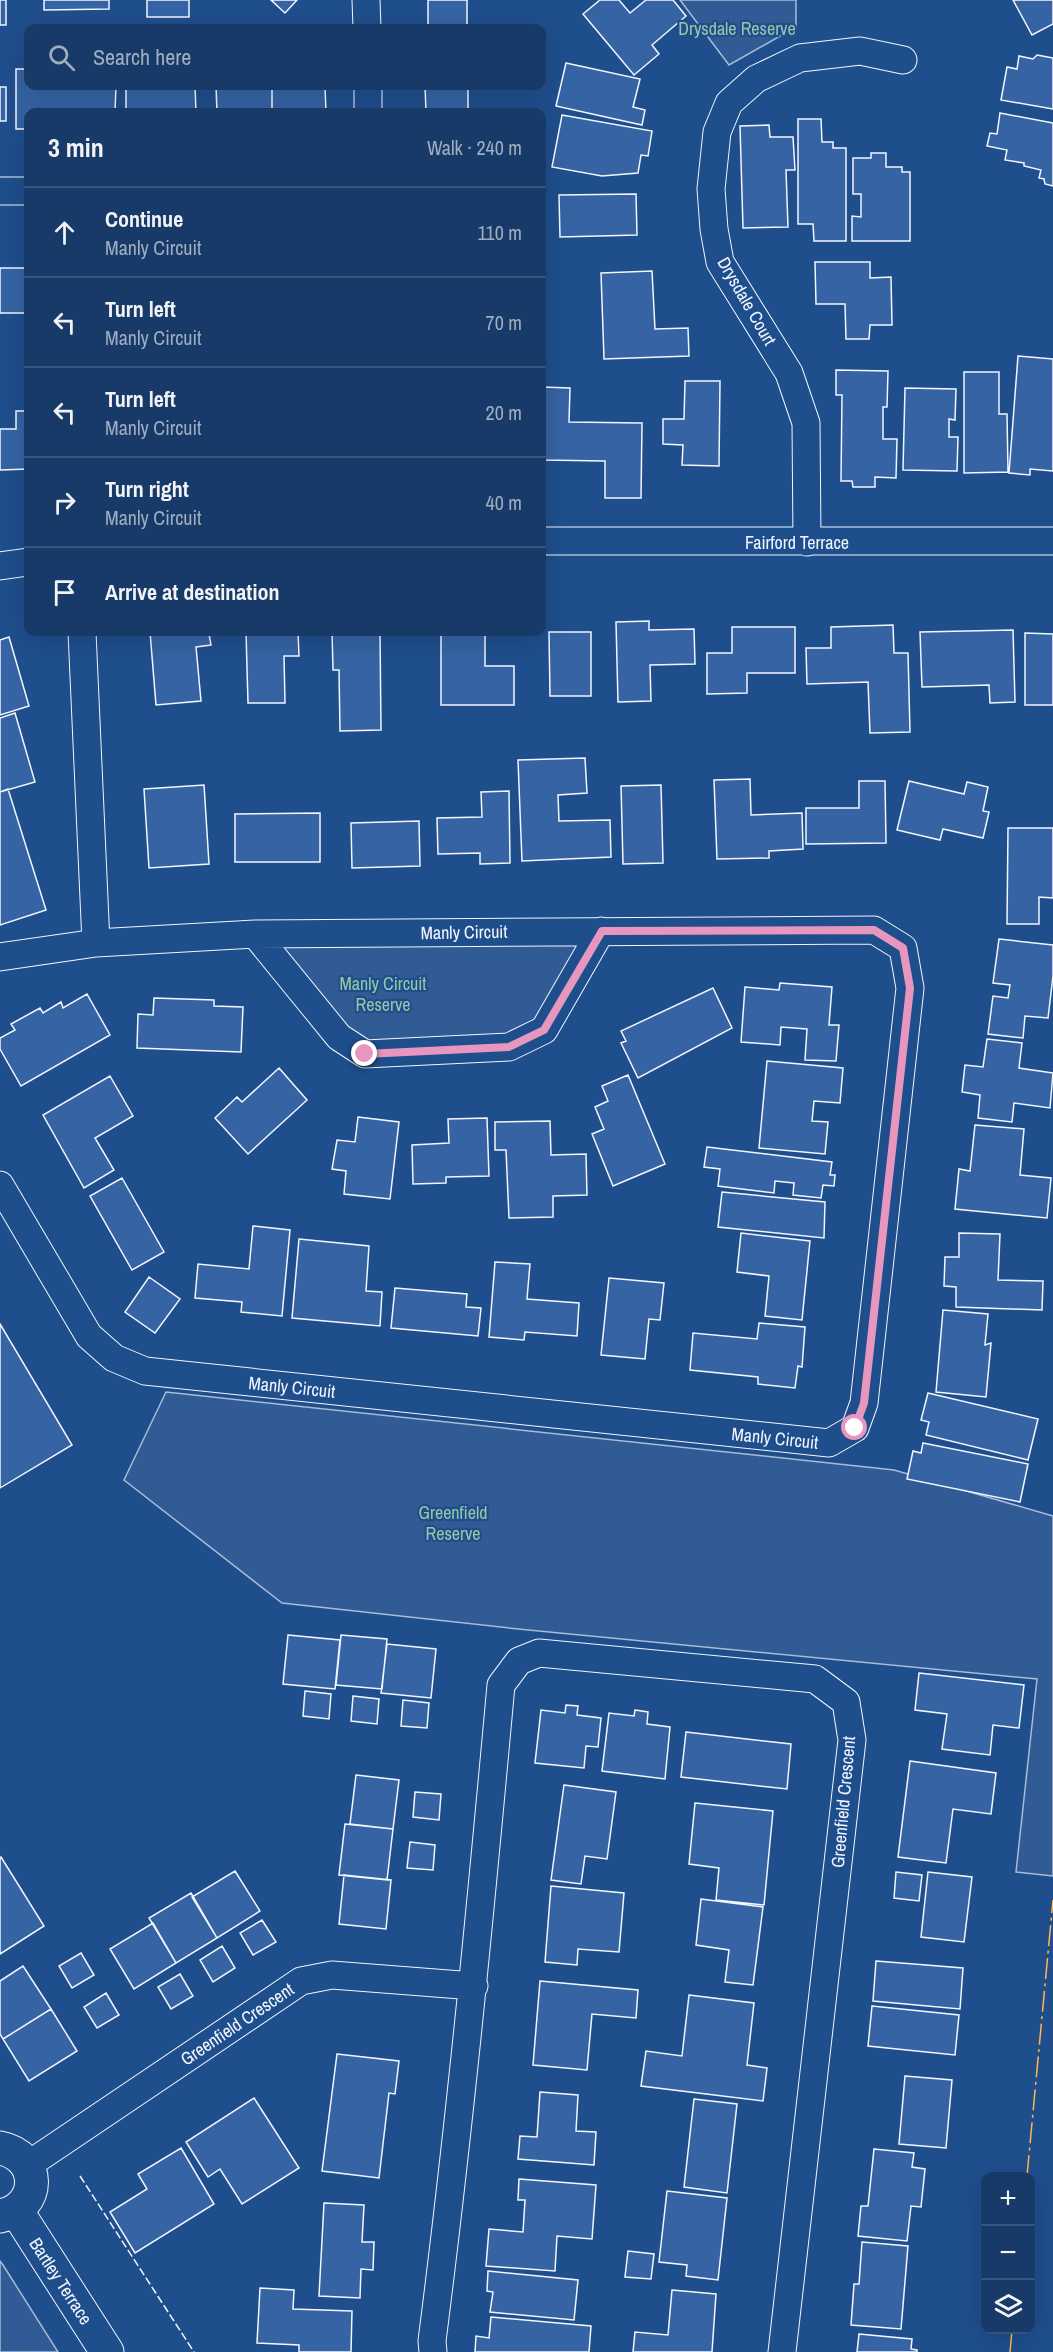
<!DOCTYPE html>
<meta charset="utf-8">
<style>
:root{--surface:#173a69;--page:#20416f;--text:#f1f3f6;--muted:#9eadc0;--line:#36547d}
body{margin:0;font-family:"Archivo Narrow",sans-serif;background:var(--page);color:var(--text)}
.controls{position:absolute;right:18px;bottom:18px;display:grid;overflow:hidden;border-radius:12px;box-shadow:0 6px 24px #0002}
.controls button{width:54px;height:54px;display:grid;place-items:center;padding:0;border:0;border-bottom:2px solid var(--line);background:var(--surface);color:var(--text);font:30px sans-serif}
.stop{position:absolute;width:18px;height:18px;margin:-14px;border:4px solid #e797bd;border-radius:50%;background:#fff}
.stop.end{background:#e797bd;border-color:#fff;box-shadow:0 2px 6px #0008}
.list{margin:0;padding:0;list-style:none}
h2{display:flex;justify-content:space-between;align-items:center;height:78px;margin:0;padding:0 24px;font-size:26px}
h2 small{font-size:20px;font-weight:400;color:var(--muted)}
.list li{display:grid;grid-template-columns:39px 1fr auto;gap:18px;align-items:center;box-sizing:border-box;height:90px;padding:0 24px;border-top:2px solid var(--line)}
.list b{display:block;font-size:22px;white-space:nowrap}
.list p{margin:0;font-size:20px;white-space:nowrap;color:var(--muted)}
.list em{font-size:20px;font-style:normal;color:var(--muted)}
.icon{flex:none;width:33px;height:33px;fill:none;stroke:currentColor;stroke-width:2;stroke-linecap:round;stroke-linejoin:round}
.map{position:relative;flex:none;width:1053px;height:2352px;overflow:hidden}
.search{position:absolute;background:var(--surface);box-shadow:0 6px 24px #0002;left:24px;top:24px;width:522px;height:66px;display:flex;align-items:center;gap:15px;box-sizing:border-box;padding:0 21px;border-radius:12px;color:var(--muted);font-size:22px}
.panel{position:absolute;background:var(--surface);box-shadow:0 6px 24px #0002;left:24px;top:108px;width:522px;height:528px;border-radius:12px}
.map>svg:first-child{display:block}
.green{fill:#305b95;stroke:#a8bbd7;stroke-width:1.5}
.building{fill:#3563a3;stroke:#f2f6ff;stroke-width:1.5}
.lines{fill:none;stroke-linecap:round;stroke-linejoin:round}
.minor-casing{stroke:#f2f6ff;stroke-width:29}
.tertiary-casing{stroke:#f2f6ff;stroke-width:35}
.minor{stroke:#1f4e8c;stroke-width:27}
.tertiary{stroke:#1f4e8c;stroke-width:33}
.fence{stroke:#f2f6ff;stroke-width:1.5;stroke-dasharray:8 3;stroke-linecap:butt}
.power{stroke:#ffb74d;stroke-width:1.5;stroke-dasharray:21 4.5 3 4.5;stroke-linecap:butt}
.route{stroke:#e797bd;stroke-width:8}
.labels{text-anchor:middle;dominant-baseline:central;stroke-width:4.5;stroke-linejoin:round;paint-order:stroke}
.park-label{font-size:18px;fill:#97c8a6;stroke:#1f4e8c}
.street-label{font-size:18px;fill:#f2f6ff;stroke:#1f4e8c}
</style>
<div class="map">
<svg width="1053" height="2352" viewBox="0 0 1053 2352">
<rect width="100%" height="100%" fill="#1f4e8c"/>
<path class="green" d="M680,0H796V27L729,65Z
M601,931L544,1030L365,1054L255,934Z
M166,1392L894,1470L1053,1516V1876L1016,1872L1037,1679L518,1629L282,1603L124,1480Z
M0,2261L3,2265L58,2352H0Z"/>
<path class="building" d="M0,0H6V25H0Z
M44,0H109V9L44,10Z
M147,0H189V17H147Z
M271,0H297L285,13Z
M428,0H467V28H428Z
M600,0H619L630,13L646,0H673L686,16L652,45L659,54L634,75L583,14Z
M1013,0H1053V24L1032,35Z
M1037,55L1053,58V109L1001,100L1007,67L1017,69L1019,56L1033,59Z
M566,63L640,79L633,107L645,110L642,125L556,106Z
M16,69H28V86H116L115,112H28V129H16Z
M126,86H195L196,112H126Z
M216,86H272V112H217Z
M272,86H325L326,112H272Z
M425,86H468V112H426Z
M0,87H6V121H0Z
M1000,113L1053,123V186L1045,184L1044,179L1039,178L1041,170L1024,166V163L1005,160L1007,150L987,146L990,133L997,134Z
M562,115L652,131L648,156L641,155L638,173L602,176L552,167Z
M798,119H821L822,142H833V148H846V241H814L813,224H798Z
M769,125L770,137H793L795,170H786L788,227L743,228L740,126Z
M871,153H886V167H902V172H910V241H852V216L861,217V194H853V158H871Z
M636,194L637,235L560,237L559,195Z
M815,262H870V278L891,277L892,325H870L869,339H846L845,304H816Z
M0,268H28V313H0Z
M652,271L655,329L688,328L689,356L604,359L601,273Z
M1018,356L1053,359V471L1030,469V475L1009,473Z
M836,370L888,371L887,407H883V439H897L896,478L875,477V487H853L852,481H841L842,395H836Z
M964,372H999V414H1007L1008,472L964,473Z
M685,381H720L719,466L682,465L683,445L663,444V419H684Z
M542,387L570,388L569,422L642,423L641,498H605V461L542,460Z
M905,388L956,389L955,420L949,419V437H958L957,471L903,470Z
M16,411H28V469L0,470V429H16Z
M649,621V630L694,629L695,664L650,665L651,701L618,702L616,622Z
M893,625L894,653H908L910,732L870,733L868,682L807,684L806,648H831V627Z
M732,627H795V673H747V693L707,694V653H732Z
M1013,630L1015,702L990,703L989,685L922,687L920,632Z
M150,632H217L218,634H209L211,645L196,647L201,701L156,705Z
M246,632H298L299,656H284L285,703H248Z
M332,632H380L381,730L340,731L339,670H333Z
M441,632H485V666H514V705H441Z
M549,632H591V696H550Z
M1025,633L1053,634V705H1025Z
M9,637L29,706L0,715V640Z
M15,713L35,782L0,792V718Z
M585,758L587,793L558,795L559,821L610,820L611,857L522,861L518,760Z
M750,779L751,815L802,813L803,849L769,851V858L717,859L714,780Z
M859,781H885L886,843L806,844V808H859Z
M909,781L964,794L967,782L988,787L983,811L989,812L983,838L943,829L940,840L897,830Z
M204,785L209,864L149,868L144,789Z
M661,785L663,863L623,864L621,786Z
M8,789L46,910L0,925V792Z
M509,791L510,863L480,864V853L438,854L437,818L482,817L481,792Z
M320,813V862H235V814Z
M419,821L420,866L352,868L351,823Z
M1008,828H1053V898L1039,897V924H1007Z
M999,939L1053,945V976L1048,1018L1025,1016L1023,1038L988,1034L993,996L1008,998L1010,985L993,983Z
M780,983L832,987L829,1025H839L836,1061L805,1060L807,1029L781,1027L780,1045L741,1042L745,987L779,990Z
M713,988L732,1028L638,1078L621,1043L626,1041L621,1031Z
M87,994L110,1035L21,1086L0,1049V1038L15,1030L11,1024L40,1008L43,1013L61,1002L63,1008Z
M154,998L214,1000V1006L243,1007L241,1052L137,1048L138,1014L153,1015Z
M987,1039L1022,1043L1019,1068L1053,1073L1050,1108L1014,1103L1012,1122L978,1118L980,1095L962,1092L965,1065L983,1067Z
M767,1061L843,1068L840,1103L814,1101L812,1121L828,1122L825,1154L759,1148Z
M279,1068L307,1100L248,1154L215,1118L237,1097L242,1102Z
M628,1075L665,1164L613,1186L592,1134L604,1129L595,1107L608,1101L602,1086Z
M110,1076L133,1116L95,1138L114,1170L84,1188L43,1115Z
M358,1117L399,1122L390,1199L344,1194L346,1171L332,1169L337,1140L355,1142Z
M487,1118L489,1176L446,1177V1183L413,1184L412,1145L449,1143L448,1119Z
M550,1121L551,1155L586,1154L587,1195L553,1196V1217L509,1218L506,1150H495V1122Z
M975,1125L1024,1129L1020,1175L1051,1178L1047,1218L955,1209L959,1169L970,1171Z
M707,1147L832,1162L830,1175H835L834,1186L823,1185L821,1198L793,1195L794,1183L775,1181L774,1193L718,1186L720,1169L704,1167Z
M122,1178L164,1252L132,1270L90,1196Z
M722,1192L825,1202L824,1238L718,1227Z
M253,1226L290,1230L282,1316L241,1312L242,1302L195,1298L198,1264L249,1269Z
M741,1233L810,1241L802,1320L765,1316L769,1276L737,1272Z
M959,1233L1000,1234L998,1280L1043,1281L1042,1310L956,1307V1287L944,1286L945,1257H959Z
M299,1239L369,1246L366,1291L382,1292L380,1326L292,1318Z
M495,1262L530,1264L527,1299L579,1303L577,1336L525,1332L524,1340L489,1337Z
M149,1277L180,1299L155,1333L125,1312Z
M609,1278L664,1283L660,1320L649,1319L645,1359L601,1355Z
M395,1288L467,1294L466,1307L481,1308L478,1336L391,1328Z
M943,1310L988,1314L985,1345L991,1343L986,1397L936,1392Z
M759,1323L805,1327L802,1367L798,1366L795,1388L758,1384V1377L690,1370L693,1333L757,1339Z
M0,1324L72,1445L0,1488Z
M928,1393L1038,1419L1028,1460L926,1435L929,1422L921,1420Z
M923,1443L1028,1464L1020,1502L907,1479L913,1451L921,1453Z
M288,1635L340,1640L335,1689L283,1684Z
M341,1635L387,1639L382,1689L336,1685Z
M387,1644L436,1649L431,1698L381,1693Z
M919,1673L1024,1685L1019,1728L993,1725L990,1755L942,1749L947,1714L915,1710Z
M305,1691L331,1694L329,1719L303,1716Z
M353,1696L379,1699L377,1724L351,1721Z
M403,1700L429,1703L427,1728L401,1726Z
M566,1705L578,1706L577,1715L601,1718L598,1747L586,1746L584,1768L535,1763L541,1710L565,1713Z
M635,1710L648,1712L647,1724L670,1727L665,1779L602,1771L609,1713L634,1716Z
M686,1732L791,1744L787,1789L681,1777Z
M910,1761L996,1773L991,1814L953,1809L946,1863L898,1857Z
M356,1775L399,1780L393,1829L350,1824Z
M564,1785L616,1792L607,1859L585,1856L581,1884L551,1880Z
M415,1792L441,1794L439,1820L413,1817Z
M695,1803L773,1811L764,1905L716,1900L719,1868L689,1864Z
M345,1824L393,1829L387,1880L339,1875Z
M410,1842L435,1845L433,1870L407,1868Z
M1,1857L44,1926L0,1954V1858Z
M235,1871L260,1911L217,1938L192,1897Z
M896,1872L922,1875L919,1901L894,1898Z
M928,1872L972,1877L964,1942L921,1937Z
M344,1875L391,1880L386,1929L339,1924Z
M551,1886L624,1893L619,1952L578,1949L577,1965L545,1962Z
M191,1893L217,1938L176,1963L149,1918Z
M701,1899L763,1907L753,1985L725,1982L729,1950L696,1945Z
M262,1920L276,1942L253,1955L240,1933Z
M153,1923L176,1963L134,1989L110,1949Z
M222,1946L235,1968L213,1982L200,1960Z
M81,1953L94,1975L72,1988L59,1966Z
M876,1961L963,1968L960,2009L873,2001Z
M23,1966L51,2009L3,2039L0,2034V1981Z
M180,1974L193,1996L171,2009L158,1987Z
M540,1981L638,1990L636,2018L592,2014L587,2070L533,2065Z
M106,1993L119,2015L97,2028L84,2007Z
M689,1995L754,2003L747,2065L767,2068L763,2101L641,2086L646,2051L682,2056Z
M872,2006L959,2015L955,2055L868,2046Z
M51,2009L77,2051L29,2081L3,2039Z
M337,2054L399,2061L395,2094L389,2093L379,2178L322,2171Z
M905,2076L952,2080L946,2148L899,2144Z
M540,2092L578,2095L576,2131L596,2132L594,2165L518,2159L520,2136L537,2137Z
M254,2098L299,2168L242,2204L220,2169L208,2177L186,2142Z
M694,2099L737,2104L727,2193L684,2187Z
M181,2148L214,2204L135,2253L110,2212L147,2189L138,2174Z
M874,2149L914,2153L912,2167L925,2169L921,2207L911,2206L907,2241L858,2236L861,2206H868Z
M519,2179L596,2185L592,2239L557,2236L555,2271L486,2266L489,2229L523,2232L525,2200H518Z
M667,2191L727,2198L718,2280L686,2276L687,2265L659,2262Z
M324,2203L364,2205L362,2242H374L373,2270L361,2269L360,2298L319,2296Z
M862,2242L908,2246L901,2329L851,2325L854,2284H859Z
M628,2251L654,2254L651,2279L625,2277Z
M488,2271L578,2280L574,2320L490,2312L493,2292L487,2291Z
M260,2288L294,2290L293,2309L352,2311L351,2352H299V2345L257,2343Z
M672,2290L716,2294L712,2352H633L635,2332L668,2335Z
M491,2317L591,2326L589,2352H475L476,2336L489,2338Z
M859,2334L912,2339L911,2349L917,2350V2352H857Z"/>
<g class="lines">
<g class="minor-casing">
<path id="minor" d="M366,0L367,28
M368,86V112
M0,191H28
M542,541H1053
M807,542L806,423L789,373L720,262L714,229L711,189L717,132L729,103L756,79L800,58L860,51L903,60
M0,566L28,562
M82,632L96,943
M255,934L339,1037L365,1054L509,1047L544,1030L601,931
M0,957L96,943L255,934L874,930L903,948L910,988L864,1403L855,1428L829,1443L145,1371L114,1358L89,1336L0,1185
M28,2165L301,1981L332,1975L474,1986
M433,2352L432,2341C460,2123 481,1904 501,1685L519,1661L539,1653L815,1679L846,1702L852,1740L782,2352"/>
</g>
<g class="tertiary-casing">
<path id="tertiary" d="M0,2148C42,2156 42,2208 0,2216
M16,2210L107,2352"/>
</g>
<use href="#minor" class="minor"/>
<use href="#tertiary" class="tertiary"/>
<path class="fence" d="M80,2176L194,2352"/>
<path class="power" d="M1027,2176L1053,1900
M1010,2352L1012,2330"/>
</g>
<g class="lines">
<path class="route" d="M365,1054L509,1047L544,1030L602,931L874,930L903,948L910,988L864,1403L855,1428"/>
</g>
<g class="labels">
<g class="park-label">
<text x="737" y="28">Drysdale Reserve</text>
<text x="383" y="983">Manly Circuit<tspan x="383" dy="21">Reserve</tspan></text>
<text x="453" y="1512">Greenfield<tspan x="453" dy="21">Reserve</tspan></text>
</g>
<g class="street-label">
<text transform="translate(747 301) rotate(60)">Drysdale Court</text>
<text x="797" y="542">Fairford Terrace</text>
<text transform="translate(464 932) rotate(-1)">Manly Circuit</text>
<text transform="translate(292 1387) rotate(6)">Manly Circuit</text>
<text transform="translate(775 1438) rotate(6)">Manly Circuit</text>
<text transform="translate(843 1802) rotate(-85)">Greenfield Crescent</text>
<text transform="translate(237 2024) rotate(-34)">Greenfield Crescent</text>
<text transform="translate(61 2281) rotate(57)">Bartley Terrace</text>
</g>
</g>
</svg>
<div class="controls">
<button>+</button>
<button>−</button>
<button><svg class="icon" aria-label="layers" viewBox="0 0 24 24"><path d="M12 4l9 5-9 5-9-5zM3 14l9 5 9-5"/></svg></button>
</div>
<div class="stop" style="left:855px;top:1428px"></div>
<div class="stop end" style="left:365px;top:1054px"></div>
<div class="search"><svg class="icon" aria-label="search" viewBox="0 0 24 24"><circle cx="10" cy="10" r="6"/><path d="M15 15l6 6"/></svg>Search here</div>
<section class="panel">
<h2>3 min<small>Walk · 240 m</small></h2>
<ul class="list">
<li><svg class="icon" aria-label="ahead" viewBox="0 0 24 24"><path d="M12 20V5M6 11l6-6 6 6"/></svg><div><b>Continue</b><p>Manly Circuit</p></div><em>110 m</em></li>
<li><svg class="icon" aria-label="left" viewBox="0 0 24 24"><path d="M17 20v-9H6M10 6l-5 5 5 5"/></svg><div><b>Turn left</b><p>Manly Circuit</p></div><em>70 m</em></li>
<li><svg class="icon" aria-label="left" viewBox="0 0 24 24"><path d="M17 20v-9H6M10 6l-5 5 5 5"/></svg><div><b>Turn left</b><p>Manly Circuit</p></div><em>20 m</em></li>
<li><svg class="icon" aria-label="right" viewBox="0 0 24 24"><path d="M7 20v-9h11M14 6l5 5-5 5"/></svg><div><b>Turn right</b><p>Manly Circuit</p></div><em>40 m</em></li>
<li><svg class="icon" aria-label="arrive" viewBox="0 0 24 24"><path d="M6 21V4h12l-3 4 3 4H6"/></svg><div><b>Arrive at destination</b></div></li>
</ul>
</section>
</div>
